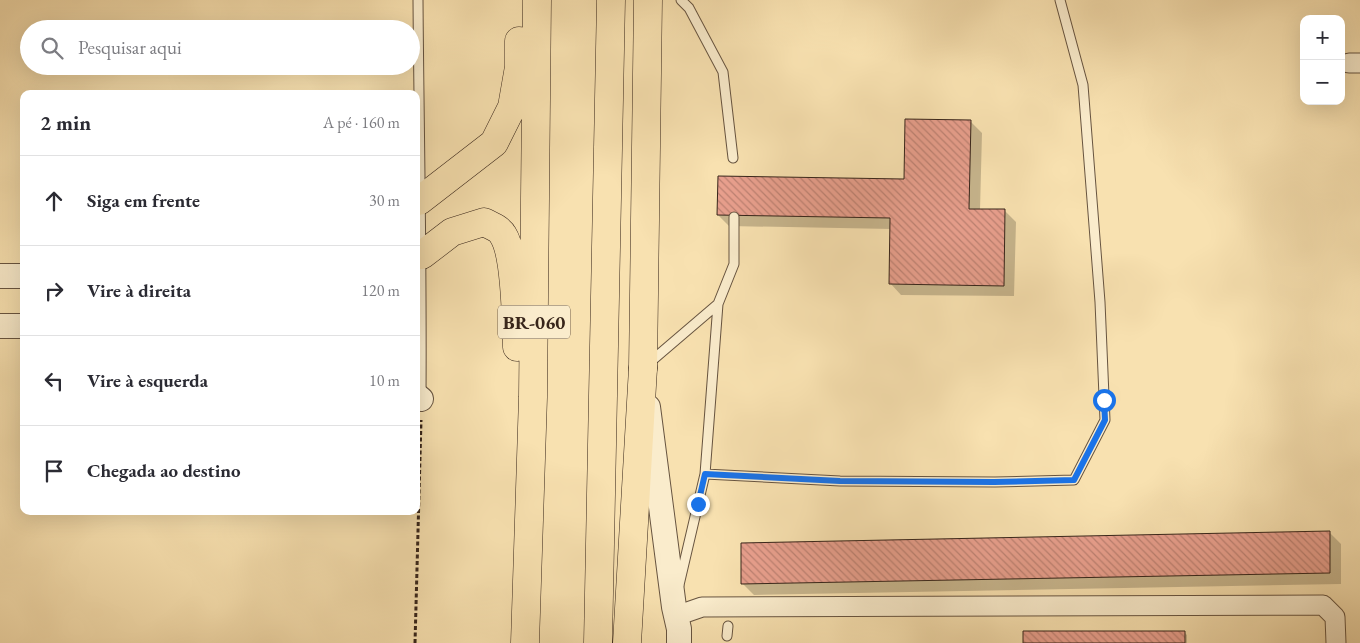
<!DOCTYPE html>
<html lang="pt">
<meta charset="utf-8">
<style>
:root{--surface:#fff;--page:#f2f2f3;--text:#2b2b33;--muted:#7c7c81;--line:#e1e1e2}
body{margin:0;font-family:"EB Garamond",serif;background:var(--page);color:var(--text)}
.controls{position:absolute;right:15px;top:15px;display:grid;overflow:hidden;border-radius:10px;box-shadow:0 5px 20px #0002}
.controls button{width:45px;height:45px;display:grid;place-items:center;padding:0;border:0;border-bottom:1px solid var(--line);background:var(--surface);color:var(--text);font:25px sans-serif}
.stop{position:absolute;width:15px;height:15px;margin:-11px;border:4px solid #1a73e8;border-radius:50%;background:#fff}
.stop.end{background:#1a73e8;border-color:#fff;box-shadow:0 1px 5px #0008}
.list{margin:0;padding:0;list-style:none}
h2{display:flex;justify-content:space-between;align-items:center;height:65px;margin:0;padding:0 20px;font-size:21px}
h2 small{font-size:16px;font-weight:400;color:var(--muted)}
.list li{display:grid;grid-template-columns:32px 1fr auto;gap:15px;align-items:center;box-sizing:border-box;height:90px;padding:0 20px;border-top:1px solid var(--line)}
.list b{display:block;font-size:19px;white-space:nowrap}
.list em{font-size:16px;font-style:normal;color:var(--muted)}
.icon{flex:none;width:28px;height:28px;fill:none;stroke:currentColor;stroke-width:2;stroke-linecap:round;stroke-linejoin:round}
.map{position:relative;flex:none;width:1360px;height:643px;overflow:hidden}
.search{position:absolute;background:var(--surface);box-shadow:0 5px 20px #0002;left:20px;top:20px;width:400px;height:55px;display:flex;align-items:center;gap:12px;box-sizing:border-box;padding:0 18px;border-radius:28px;color:var(--muted);font-size:19px}
.panel{position:absolute;background:var(--surface);box-shadow:0 5px 20px #0002;left:20px;top:90px;width:400px;height:425px;border-radius:10px}
.map>svg:first-child{display:block}
.shadow{fill:#0003}
.building{fill:url(#building-back-hatch);stroke:#37251a}
.lines{fill:none;stroke-linecap:round;stroke-linejoin:round}
.service-casing{stroke:#675440;stroke-width:11}
.minor-casing{stroke:#675440;stroke-width:21}
.tertiary-casing{stroke:#675440;stroke-width:26}
.primary-casing{stroke:#37251a;stroke-width:29}
.motorway-casing{stroke:#37251a;stroke-width:29}
.path{stroke:#37251a;stroke-width:3;stroke-dasharray:4 2.5;stroke-linecap:butt}
.service{stroke:#faeccc;stroke-width:9}
.minor{stroke:#faeccc;stroke-width:19}
.tertiary{stroke:#faeccc;stroke-width:24}
.primary{stroke:#f8e1b0;stroke-width:28}
.motorway{stroke:#f8e1b0;stroke-width:28}
.route{stroke:#1a73e8;stroke-width:6}
.labels{text-anchor:middle;dominant-baseline:central;stroke-width:4.5;stroke-linejoin:round;paint-order:stroke}
.shield{fill:#faeccc;stroke:#72614f;stroke-width:1}
.shield-label{font-size:19px;font-weight:bold;fill:#37251a}
</style>
<div class="map">
<svg width="1360" height="643" viewBox="0 0 1360 643">
<defs>
<pattern id="building-back-hatch" width="6" height="6" patternUnits="userSpaceOnUse" patternTransform="scale(1.25)"><rect width="6" height="6" fill="#e89f8d"/><path d="M-1 5l2 2M0 0l6 6M5-1l2 2" fill="none" stroke="#bd8172"/></pattern>
</defs>
<rect width="100%" height="100%" fill="#f8e1b0"/>
<filter id="stains"><feTurbulence type="fractalNoise" baseFrequency=".004" numOctaves="4"/><feColorMatrix values="0 0 0 0 .2 0 0 0 0 .09 0 0 0 0 .02 0 0 0 .5 -.17"/></filter>
<radialGradient id="worn" r=".72"><stop offset=".6" stop-color="#630" stop-opacity="0"/><stop offset="1" stop-color="#630" stop-opacity=".3"/></radialGradient>
<path class="shadow" d="M970,121L982,133L980,210L1005,211L1016,222L1014,296L901,295L890,283L891,229L729,226L718,215L905,180Z
M1329,532L1341,544V584L754,595L742,583Z
M1184,632L1187,635V643H1025Z"/>
<path class="building" d="M905,119L971,120L969,209H1005L1004,286L889,284L890,218L717,215L718,176L904,179Z
M1330,531V573L741,584V543Z
M1023,631H1185V643H1023Z"/>
<g class="lines">
<g class="service-casing">
<path id="service" d="M418,0C419,132 422,263 421,395
M681,0L689,8L723,72L733,158
M649,363L718,304L734,264V217
M705,474L840,481L995,482L1074,480L1105,420L1100,302L1083,85L1060,0
M679,585L705,474L718,304
M727,636L728,626"/>
</g>
<g class="minor-casing">
<path id="minor" d="M1349,63H1360
M676,616L702,607L1323,605L1335,617L1336,643"/>
</g>
<g class="tertiary-casing">
<path id="tertiary" d="M0,276H24
M0,326H24
M416,395L421,399
M648,407L674,607L679,629V643"/>
</g>
<g class="primary-casing">
<path id="primary" d="M643,368L648,0"/>
</g>
<g class="motorway-casing">
<path id="motorway" d="M419,201L494,143L512,107L519,67V41
M422,255L452,232L484,222C490,225 500,229 503,235C516,255 516,321 517,347
M525,643L533,397L537,0
M598,643L611,0
M627,643L643,368"/>
</g>
<path class="path" d="M415,643L421,420"/>
<use href="#service" class="service"/>
<use href="#minor" class="minor"/>
<use href="#tertiary" class="tertiary"/>
<use href="#primary" class="primary"/>
<use href="#motorway" class="motorway"/>
</g>
<g class="lines">
<path class="route" d="M698,504L705,474L840,481L994,482L1074,480L1105,420L1104,400"/>
</g>
<g class="labels">
<rect class="shield" x="498" y="305.5" width="72" height="33" rx="4"/>
<g class="shield-label">
<text x="534" y="322">BR-060</text>
</g>
</g>
<rect width="100%" height="100%" filter="url(#stains)"/>
<rect width="100%" height="100%" fill="url(#worn)"/>
</svg>
<div class="controls">
<button>+</button>
<button>−</button>
</div>
<div class="stop" style="left:1104px;top:400px"></div>
<div class="stop end" style="left:698px;top:504px"></div>
<div class="search"><svg class="icon" aria-label="search" viewBox="0 0 24 24"><circle cx="10" cy="10" r="6"/><path d="M15 15l6 6"/></svg>Pesquisar aqui</div>
<section class="panel">
<h2>2 min<small>A pé · 160 m</small></h2>
<ul class="list">
<li><svg class="icon" aria-label="ahead" viewBox="0 0 24 24"><path d="M12 20V5M6 11l6-6 6 6"/></svg><div><b>Siga em frente</b></div><em>30 m</em></li>
<li><svg class="icon" aria-label="right" viewBox="0 0 24 24"><path d="M7 20v-9h11M14 6l5 5-5 5"/></svg><div><b>Vire à direita</b></div><em>120 m</em></li>
<li><svg class="icon" aria-label="left" viewBox="0 0 24 24"><path d="M17 20v-9H6M10 6l-5 5 5 5"/></svg><div><b>Vire à esquerda</b></div><em>10 m</em></li>
<li><svg class="icon" aria-label="arrive" viewBox="0 0 24 24"><path d="M6 21V4h12l-3 4 3 4H6"/></svg><div><b>Chegada ao destino</b></div></li>
</ul>
</section>
</div>
